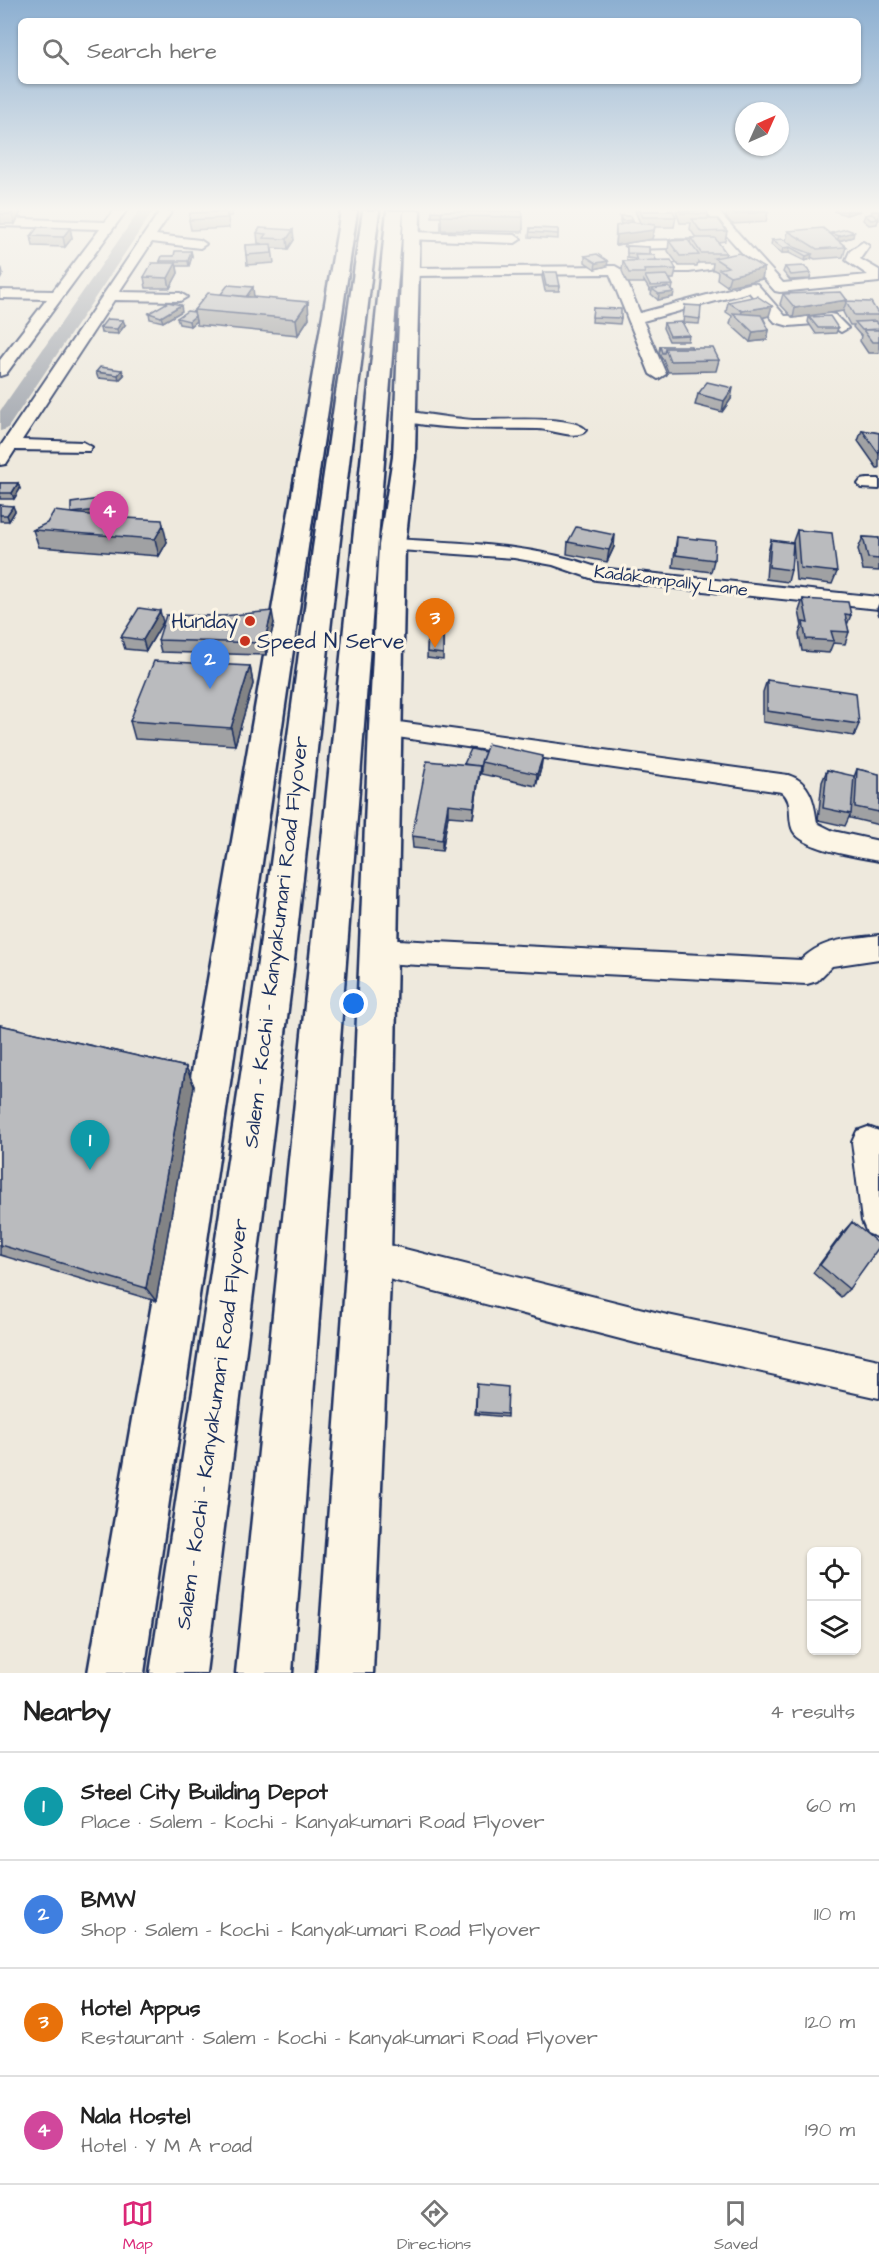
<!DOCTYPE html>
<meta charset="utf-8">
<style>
:root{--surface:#fff;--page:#f2f2f2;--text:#222;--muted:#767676;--line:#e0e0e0;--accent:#db2777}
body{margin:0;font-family:"Architects Daughter",sans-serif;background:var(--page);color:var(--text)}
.controls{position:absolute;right:18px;bottom:18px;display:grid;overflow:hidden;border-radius:9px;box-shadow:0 2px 4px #0004}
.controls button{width:54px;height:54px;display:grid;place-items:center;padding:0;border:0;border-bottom:2px solid var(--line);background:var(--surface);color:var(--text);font:30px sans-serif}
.compass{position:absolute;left:735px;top:102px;width:54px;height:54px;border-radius:50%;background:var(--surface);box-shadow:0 2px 4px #0004;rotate:45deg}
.you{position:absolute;left:354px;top:1004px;width:21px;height:21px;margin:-15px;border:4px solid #fff;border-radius:50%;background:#1a73e8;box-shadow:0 0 0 9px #1a73e833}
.badge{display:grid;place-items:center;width:39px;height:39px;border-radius:50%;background:var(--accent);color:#fff;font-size:20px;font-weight:700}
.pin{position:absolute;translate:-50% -50px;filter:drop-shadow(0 2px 3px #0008)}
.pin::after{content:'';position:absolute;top:32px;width:21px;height:18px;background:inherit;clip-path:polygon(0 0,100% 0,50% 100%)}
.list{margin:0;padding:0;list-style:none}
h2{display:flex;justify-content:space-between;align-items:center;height:78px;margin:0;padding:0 24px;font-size:26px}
h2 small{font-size:20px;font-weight:400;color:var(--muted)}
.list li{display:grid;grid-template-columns:39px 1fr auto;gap:18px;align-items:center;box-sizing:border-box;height:108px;padding:0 24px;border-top:2px solid var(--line)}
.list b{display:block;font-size:22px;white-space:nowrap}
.list p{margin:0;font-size:20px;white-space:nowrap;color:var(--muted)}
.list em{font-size:20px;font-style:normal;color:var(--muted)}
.icon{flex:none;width:33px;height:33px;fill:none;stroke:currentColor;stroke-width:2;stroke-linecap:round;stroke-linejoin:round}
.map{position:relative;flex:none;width:879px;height:1673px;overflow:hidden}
.search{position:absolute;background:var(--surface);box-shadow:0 2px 4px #0004;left:18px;right:18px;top:18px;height:66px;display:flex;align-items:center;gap:15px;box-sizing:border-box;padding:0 21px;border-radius:9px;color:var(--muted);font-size:22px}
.sheet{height:510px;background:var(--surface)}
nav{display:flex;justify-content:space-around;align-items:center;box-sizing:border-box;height:84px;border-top:2px solid var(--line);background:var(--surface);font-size:16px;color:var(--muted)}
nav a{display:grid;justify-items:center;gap:3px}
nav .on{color:var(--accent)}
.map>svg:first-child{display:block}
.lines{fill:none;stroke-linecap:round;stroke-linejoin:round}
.canal{fill:#a2a7af;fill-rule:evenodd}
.minor-casing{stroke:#1b2f5e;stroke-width:4}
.tertiary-casing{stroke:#1b2f5e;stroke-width:5}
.trunk-casing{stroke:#1b2f5e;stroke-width:5}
.minor{fill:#fcf5e5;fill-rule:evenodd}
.tertiary{fill:#fcf5e5;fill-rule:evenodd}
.trunk{fill:#fcf5e5;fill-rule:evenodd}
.wall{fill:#a0a1a3;stroke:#1b2f5e;stroke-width:1.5}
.shaded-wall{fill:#828385;stroke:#1b2f5e;stroke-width:1.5}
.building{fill:#babbbe;stroke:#1b2f5e;stroke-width:1.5}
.poi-dot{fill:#c8321e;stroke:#fcf5e5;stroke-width:2}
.labels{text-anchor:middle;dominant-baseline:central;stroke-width:6;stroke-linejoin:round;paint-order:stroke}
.far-street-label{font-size:18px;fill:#1b2f5e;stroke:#fcf5e5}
.poi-label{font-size:21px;fill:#1b2f5e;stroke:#fcf5e5;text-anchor:end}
.street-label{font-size:21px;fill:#1b2f5e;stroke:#fcf5e5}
</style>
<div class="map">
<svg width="879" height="1673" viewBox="0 0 879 1673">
<rect width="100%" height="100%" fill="#eee9dd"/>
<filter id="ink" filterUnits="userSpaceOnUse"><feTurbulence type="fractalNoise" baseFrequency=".0167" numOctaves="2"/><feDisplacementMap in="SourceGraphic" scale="12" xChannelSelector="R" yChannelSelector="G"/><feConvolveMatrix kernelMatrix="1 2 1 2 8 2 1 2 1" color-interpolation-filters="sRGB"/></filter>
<g filter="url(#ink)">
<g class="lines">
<path class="canal" d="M139,211H153L7,429L0,431V411Z"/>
<g class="minor-casing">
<path id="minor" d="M114,211H126L6,374L0,376V360L47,299L0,298V290L53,291L100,229L0,226V218L105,222Z
M160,211H172L156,235L200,240L206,244L200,248L152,242L119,292L180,293L187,297L180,301L114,300L22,440L83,442L92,447L89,451L15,450L6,464L0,465V447Z
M705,211H718L783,283L868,275L846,260L850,251L863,242L869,246L860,259L879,270V282L780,292L775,291L750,263L689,272H638L636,269L643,265L689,264L745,256Z
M411,232L515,235L521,239L515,243L406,239L405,236Z
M703,240L709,244L708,247L631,249L625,245L631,241Z
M615,266L622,270L640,313L752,283L757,284L785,316L830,314L835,315L848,328L841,332L827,323L789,326L775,322L749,292L643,321L666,374L658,379L650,374L610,274L410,276L403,272L410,268Z
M404,411C427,414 450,418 473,420C494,421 574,414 586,430C578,441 550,429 538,429C491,428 444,431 398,420L396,416Z
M867,479H879V489L861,488L858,484L861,480Z
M392,539C463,543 532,544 599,568L879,597V609L596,580L553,565L514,558L385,549L382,545Z
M384,720L788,775C811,782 814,802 817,823L833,831L879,841V861C859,857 798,849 792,828C788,815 793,801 782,792L376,734L372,728L376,722Z
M879,935V959L832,966L817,981L807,984L378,963L368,959L364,951L368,943L378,939L801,960C825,937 848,940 879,935Z
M868,1127L879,1131V1238L867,1233L862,1221L852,1142L857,1131Z
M369,1240L663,1314L879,1360V1398L663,1350L369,1274L357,1269L352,1257L357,1245Z"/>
</g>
<g class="tertiary-casing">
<path id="tertiary" d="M341,211H357L144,1673H88Z
M404,211H420L415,457L405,545L391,1257L373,1673H317L347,1257L369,728L379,545L393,457Z"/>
</g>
<g class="trunk-casing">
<path id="trunk" d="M363,211H379L339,548L293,969L206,1673H150L257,969L313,548Z
M387,211H403L292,1673H236Z"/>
</g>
<use href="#minor" class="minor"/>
<use href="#tertiary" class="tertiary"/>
<use href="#trunk" class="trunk"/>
</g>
<path class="wall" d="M0,211H20L21,212L15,224H0Z
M212,211H233L231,216H228L229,228L191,230L189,220L212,212Z
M432,211L523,217V232L441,230V217H432Z
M635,211H673L676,217L674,227H655L652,239L615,245L616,226L621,225L620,221V216L633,220V222L640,223Z
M676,211H707L708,214V219L727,231L725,241L718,242L726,253L725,256L764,268L762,279L727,286L717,279L718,272L712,269L713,263H699L698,262L697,266H679L668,251L669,241L690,243L691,238H696L690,229L691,223H680Z
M727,211H766L768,212L766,222L732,224L726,217Z
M833,211H860L846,215Z
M872,211H879V220H878L877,224L869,225L863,220L865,215L871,214Z
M70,228L72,238L65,247L33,246L31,236Z
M260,228L294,240L288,249L272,248L274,263L247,265L245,245L263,244L258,243L257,233Z
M530,228L558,229V239L529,237Z
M788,231L830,234L831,233L853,237L839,241L846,247L843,257L815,259L811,257V259L805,261L789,253H782L771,245L772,240L786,241Z
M627,246L649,247V255L656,260L676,269L674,279H670L673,285L672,290L673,297L658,300L651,294L652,291H650L644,281V283H627L622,271L623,261H634L635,259L627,258Z
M191,251L192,256L189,266H177L178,273L170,288H146L144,277L160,263V261L174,256Z
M585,256L607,266L595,269L585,262Z
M785,267L811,273L810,279L790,280L783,272Z
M543,272L560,286L559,291H545L542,277Z
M783,294L847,300V302L879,315L877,322L879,325V353H868L860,341L861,335H860L853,327L854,325H850L843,312V311L793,318L780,304Z
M254,297L309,318L298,335L197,325L196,321L190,326L179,324L177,318L194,312V310Z
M728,302L769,316L763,317L769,330L767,340L750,342L730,324L732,316L726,312Z
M685,305L700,319L699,324L683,323Z
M593,308L621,318L620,324L592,322Z
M182,311L163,322L150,319L149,313Z
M809,317L838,328L836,333L816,334L808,322Z
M664,323L689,335L688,341H669L663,328Z
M125,325L118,334L101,333L100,328Z
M660,346L692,348L719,360L716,371L668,372L663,359H662L659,352Z
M96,372L124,375L119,380L98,378Z
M698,394L731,399L722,412L695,405Z
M862,430L879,433V468H877L858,441Z
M0,483H18L20,489L14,499H0Z
M106,498L108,504L109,515L98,516L167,542L159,556L39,547L33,530Z
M0,505L15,511L9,521H0Z
M797,530L837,572L832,584L796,580L793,541Z
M677,537L714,560L711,572L673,567L675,549Z
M863,537L879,538V571L863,570L858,549Z
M771,540L791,570L788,582L766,579L768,552Z
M568,542L614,547L607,562L567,554Z
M803,599L851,615L847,625L849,632L845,644L833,643L829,653L802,651L799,634L802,626L799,611Z
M879,604V616L877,609Z
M163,622L146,651L125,649L121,637Z
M274,623L266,655L161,652L158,640Z
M428,630L443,632V660L427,658Z
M250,666L253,684L235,745L135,739L130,721Z
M767,680L859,724L854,736L763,722V692Z
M484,755L541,768L536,786L481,774V767L480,771L473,818L448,816L442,851L413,848L412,836L464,764Z
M857,769L879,774V825L850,818V815L845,826L818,820L822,782L827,770L854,777Z
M0,1025L186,1067L194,1086L156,1301L0,1255Z
M852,1222L849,1289L841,1297L813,1273L844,1231Z
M477,1384L507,1414V1417L475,1414Z"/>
<path class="shaded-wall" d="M14,211H20L21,212L15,224L12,214Z
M847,211H860L846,215Z
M655,225L652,239L615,245L616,235Z
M70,228L72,238L65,247L63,237Z
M293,230L294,240L288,249L287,239Z
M854,232L853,237L837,241L839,236Z
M790,247L789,253H782L783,248Z
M191,251L192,256L189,266L188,261Z
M812,254L811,259L805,261L806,256Z
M608,261L607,266L595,269L596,263Z
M176,263L178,273L170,288L168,278Z
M764,268L762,279L727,286L730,276Z
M2,269L3,274L0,280V272Z
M253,287L254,297L245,311L243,300Z
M674,292L673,297L658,300L659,294Z
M847,300L843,311L793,318L795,308Z
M308,302L309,318L298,335L296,319Z
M181,305L182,311L163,322L161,317Z
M772,306L769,316L742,322L740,320L742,311Z
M195,316L196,321L190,326L189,321Z
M123,320L125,325L118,334L117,329Z
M769,330L767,340L750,342L753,332Z
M122,370L124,375L119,380L118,375Z
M733,388L731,399L722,412L724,401Z
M18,483L20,489L14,499L12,493Z
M106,498L108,504L109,515L73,519L71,514Z
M13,506L15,511L9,521L7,515Z
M163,525L167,542L159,556L155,539Z
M615,535L614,547L607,562L609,550Z
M160,611L163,622L146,651L143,640Z
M272,611L274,623L266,655L264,643Z
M250,666L253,684L235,745L231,728Z
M485,752L484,758L481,762L480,771L473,818L474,807L479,769Z
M543,756L541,768L536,786L537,774Z
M448,804V816L442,851V840Z
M186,1067L194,1086L156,1301L146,1288Z"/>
<path class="building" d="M0,211H14L12,214H0Z
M442,211H522L523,217L441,216Z
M640,211H673L676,217H643Z
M680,211H707L708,214L681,213Z
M731,211H766L768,212L734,214Z
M227,212V218L189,220L190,213Z
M872,214L878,219L871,220L865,215Z
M620,216H631L633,220L622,221Z
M692,219H718L727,231L701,232Z
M630,222L655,225L654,230L616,235V226Z
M38,227L70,228L63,237L31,236Z
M260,228L293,230L287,239L263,238L266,234L257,233Z
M530,228L558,229V234L530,232Z
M823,228L846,247L817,249L788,231Z
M846,229L854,232L839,236L831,233Z
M691,238H715L726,253H701Z
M783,239L794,247L812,254L806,256L790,247L783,248L772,240Z
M688,240L699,255L680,256L669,241Z
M271,244L272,253L246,255L245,245Z
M627,246L649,247V254L627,253Z
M175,251H191L188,261H160L162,256H174Z
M739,253L764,268L730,276L719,269L728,267L714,258Z
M597,254L608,261L596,263L585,256Z
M635,255H654L656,260L637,261Z
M671,260L676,269L644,270L645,273H629L623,261Z
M152,263H176L168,278L144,277Z
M804,266L811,273L791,275L785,267Z
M543,272H557L560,286H546Z
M667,275L673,285L650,286L645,276Z
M228,285L253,287L246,297L221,294Z
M668,287L674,292L659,294L652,289Z
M841,292L847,300L795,308L783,294Z
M208,293L308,302L296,319L194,310Z
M757,296L772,306L742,311L728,302Z
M846,301L871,302L879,315H854Z
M168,302L181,305L161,317L149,313Z
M685,305L701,306L700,319L683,317Z
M593,308L621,309V318L592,317Z
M187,311L194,312L195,316L189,321L177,318Z
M733,313L761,315L769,330L753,332Z
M830,316L838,328H818L809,317Z
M107,319L123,320L117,329L100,328Z
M875,321L879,325V329L862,330L855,322Z
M682,322L689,335L670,336L664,323Z
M863,330H879V342H872Z
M660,346H691L692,348H665L664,353H662Z
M665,348H713L719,360L670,361Z
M100,367L122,370L118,375L96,372Z
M707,382L733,388L724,401L698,394Z
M862,430L879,433V454Z
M0,483H18L12,493H0Z
M106,498L107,509L71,513V503Z
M0,505L13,506L7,515H0Z
M54,511L108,517L162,520L163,525L155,539L33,530L47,523Z
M576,527L615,535L609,550L568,542Z
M797,530L832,533L837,572L800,568Z
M677,537L715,541L714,560L676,555Z
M863,537L879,538V559L868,558Z
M771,540L793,543L791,570L769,567Z
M803,599L848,602L851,615L845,614L849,632L831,631L834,641L806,639L803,622L808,623Z
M139,608L160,611L143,640L121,637Z
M272,611L264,643L158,640L166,615L223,616Z
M428,630L443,632V654L427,652Z
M154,661L250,666L231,728L130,721Z
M767,680L856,693L859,724L767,711Z
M488,744L543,756L537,774L481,762Z
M471,749L485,752L480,766L464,764Z
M427,761L480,766L474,807L448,804L442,840L412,836Z
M857,769L879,774V812L855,807Z
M827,770L854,776L851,814L823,808Z
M0,1025L186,1067L146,1288L0,1245Z
M852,1222L879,1244V1247L849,1289L820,1265Z
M477,1384L508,1387L507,1414L476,1412Z"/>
</g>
<linearGradient id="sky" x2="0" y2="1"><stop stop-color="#8cafd1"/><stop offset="0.47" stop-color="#f7f5f0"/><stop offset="1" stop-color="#f7f5f0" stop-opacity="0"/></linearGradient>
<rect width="879" height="445" fill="url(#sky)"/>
<g class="poi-dot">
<circle cx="250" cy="621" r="6"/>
<circle cx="245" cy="641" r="6"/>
</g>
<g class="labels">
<g class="far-street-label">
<text transform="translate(671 581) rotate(7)">Kadakampally Lane</text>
</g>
<g class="poi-label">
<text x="238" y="621">Hunday</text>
<text x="257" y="641" text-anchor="start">Speed N Serve</text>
</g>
<g class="street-label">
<text transform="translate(276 942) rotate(-83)">Salem - Kochi - Kanyakumari Road Flyover</text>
<text transform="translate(212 1424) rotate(-82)">Salem - Kochi - Kanyakumari Road Flyover</text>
</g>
</g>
</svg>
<div class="controls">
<button><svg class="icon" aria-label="locate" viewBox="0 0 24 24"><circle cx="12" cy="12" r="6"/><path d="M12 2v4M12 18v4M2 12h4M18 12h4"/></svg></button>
<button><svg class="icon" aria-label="layers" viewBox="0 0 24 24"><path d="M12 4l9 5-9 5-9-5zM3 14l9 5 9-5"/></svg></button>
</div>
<svg class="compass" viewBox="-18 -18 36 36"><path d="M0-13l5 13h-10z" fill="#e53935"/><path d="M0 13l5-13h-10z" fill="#767676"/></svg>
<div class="you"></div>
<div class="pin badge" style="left:90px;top:1170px;background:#0f9aa8">1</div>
<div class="pin badge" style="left:210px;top:689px;background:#3f7fe0">2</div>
<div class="pin badge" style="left:435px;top:648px;background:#e8710a">3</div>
<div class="pin badge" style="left:109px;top:541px;background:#d1479c">4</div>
<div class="search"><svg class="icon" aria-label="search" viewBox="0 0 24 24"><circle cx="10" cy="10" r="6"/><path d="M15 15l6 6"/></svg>Search here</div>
</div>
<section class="sheet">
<h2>Nearby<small>4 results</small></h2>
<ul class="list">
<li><span class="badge" style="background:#0f9aa8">1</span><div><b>Steel City Building Depot</b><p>Place · Salem - Kochi - Kanyakumari Road Flyover</p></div><em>60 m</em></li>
<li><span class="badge" style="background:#3f7fe0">2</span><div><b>BMW</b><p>Shop · Salem - Kochi - Kanyakumari Road Flyover</p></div><em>110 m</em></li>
<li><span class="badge" style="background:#e8710a">3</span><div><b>Hotel Appus</b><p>Restaurant · Salem - Kochi - Kanyakumari Road Flyover</p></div><em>120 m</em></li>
<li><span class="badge" style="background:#d1479c">4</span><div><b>Nala Hostel</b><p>Hotel · Y M A road</p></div><em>190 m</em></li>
</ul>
</section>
<nav>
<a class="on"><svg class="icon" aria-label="map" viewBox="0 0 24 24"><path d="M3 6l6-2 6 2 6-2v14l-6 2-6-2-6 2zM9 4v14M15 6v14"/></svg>Map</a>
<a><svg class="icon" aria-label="directions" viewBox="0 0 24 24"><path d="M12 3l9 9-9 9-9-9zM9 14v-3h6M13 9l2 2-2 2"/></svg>Directions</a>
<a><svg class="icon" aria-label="saved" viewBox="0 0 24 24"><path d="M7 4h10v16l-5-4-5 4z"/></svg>Saved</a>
</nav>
